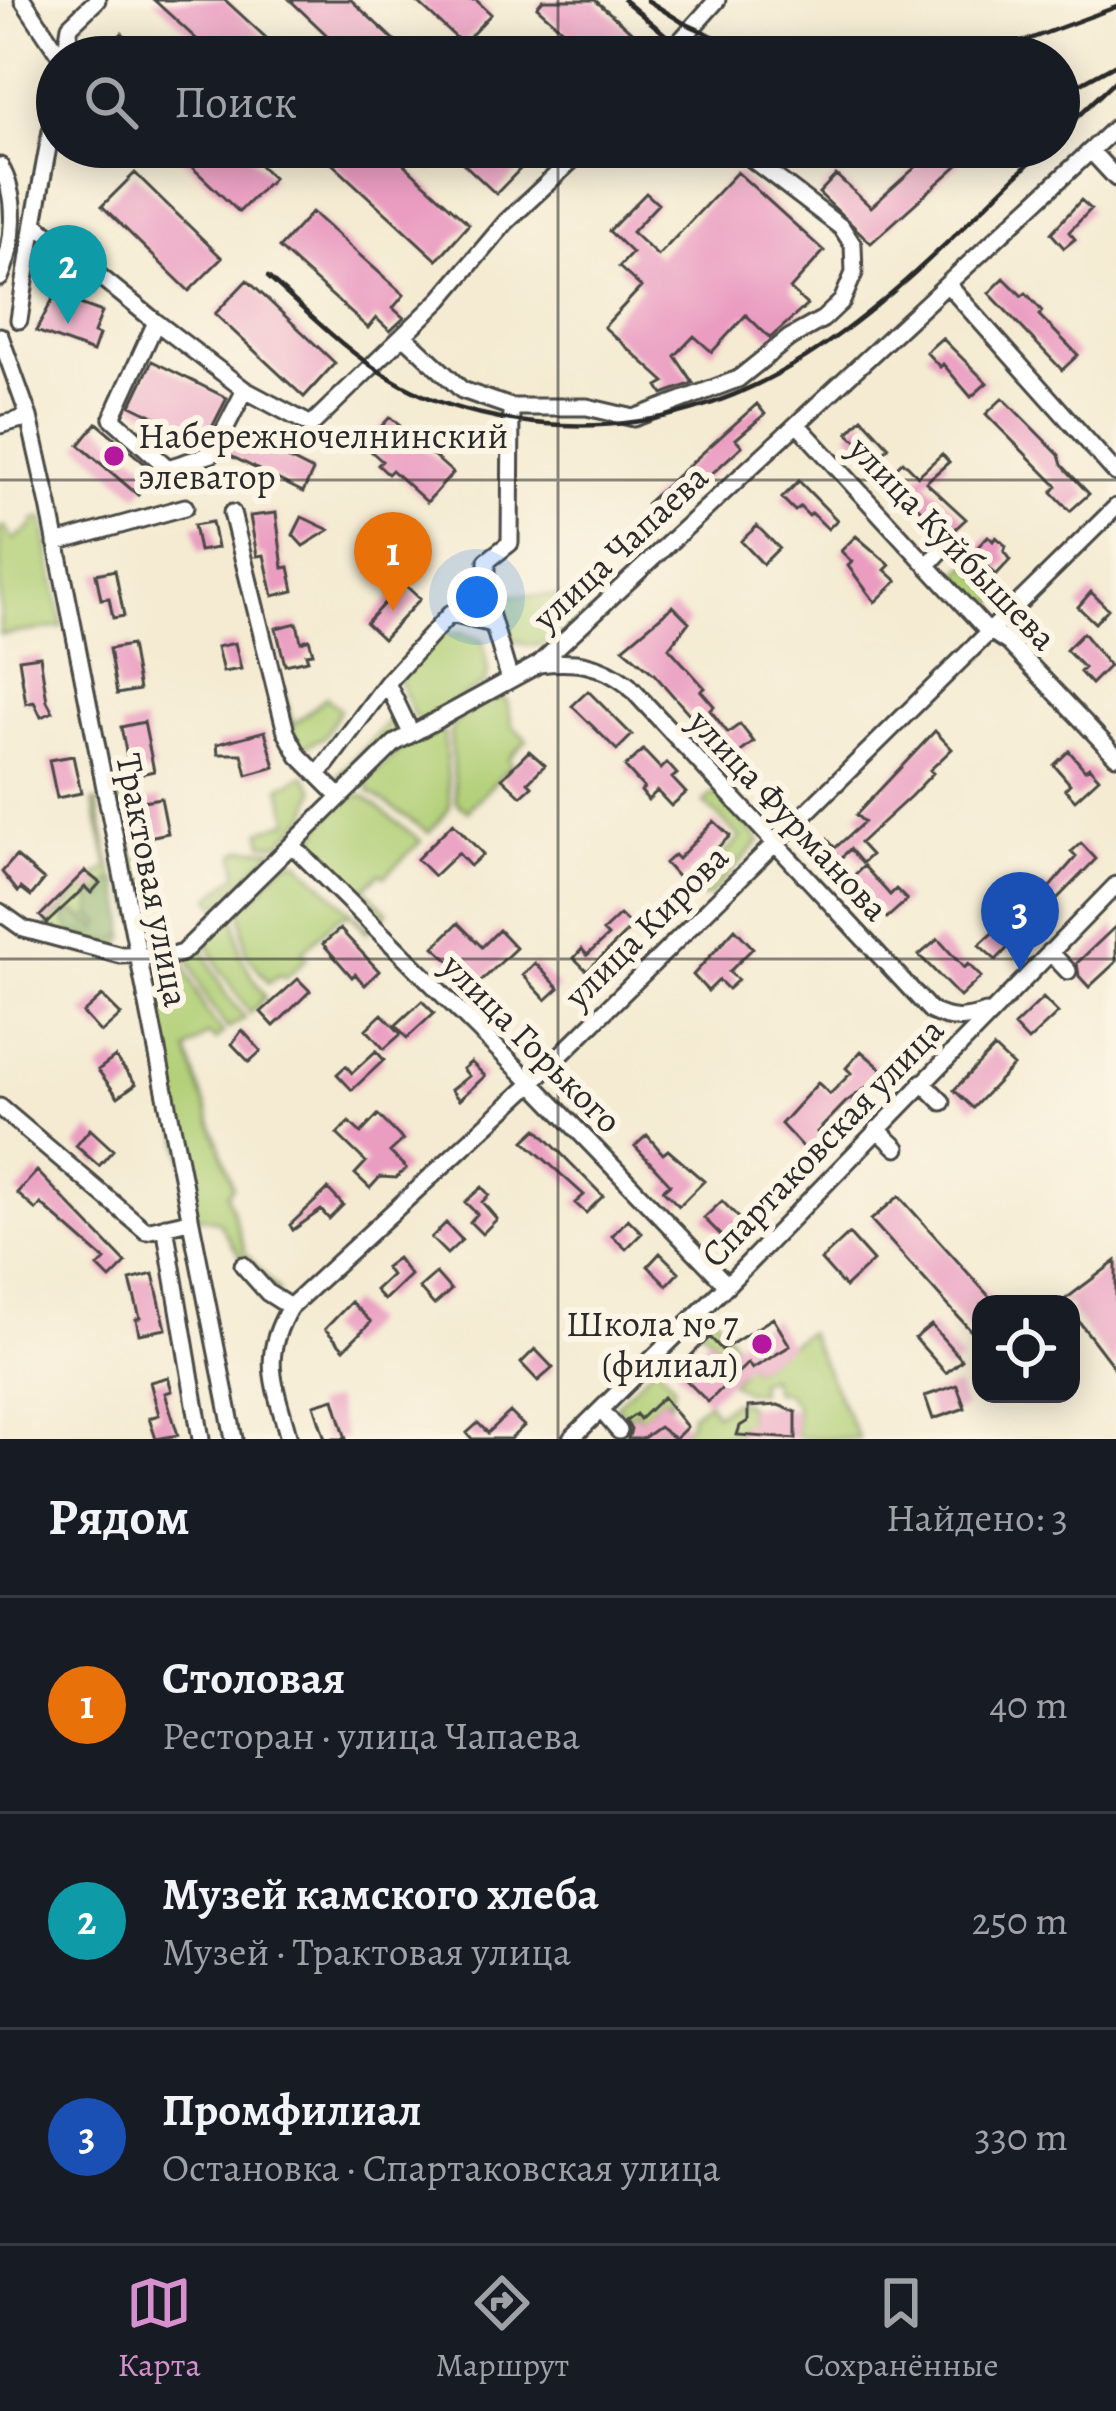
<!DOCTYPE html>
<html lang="ru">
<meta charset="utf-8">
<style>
:root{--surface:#171b24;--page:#20242c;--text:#f1f3f6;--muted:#9ea1a6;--line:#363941;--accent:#d690ce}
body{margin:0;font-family:Alegreya,serif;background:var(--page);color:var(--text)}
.controls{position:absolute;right:36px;bottom:36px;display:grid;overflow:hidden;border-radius:24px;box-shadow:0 6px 30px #0003}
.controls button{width:108px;height:108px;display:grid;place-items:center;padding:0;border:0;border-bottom:3px solid var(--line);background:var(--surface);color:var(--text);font:60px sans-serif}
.you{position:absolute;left:477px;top:597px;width:42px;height:42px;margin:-30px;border:9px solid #fff;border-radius:50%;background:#1a73e8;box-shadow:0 0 0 18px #1a73e833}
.badge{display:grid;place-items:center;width:78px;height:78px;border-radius:50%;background:var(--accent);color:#fff;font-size:39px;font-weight:700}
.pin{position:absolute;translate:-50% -99px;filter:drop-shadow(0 3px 6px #0008)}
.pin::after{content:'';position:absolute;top:63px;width:42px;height:36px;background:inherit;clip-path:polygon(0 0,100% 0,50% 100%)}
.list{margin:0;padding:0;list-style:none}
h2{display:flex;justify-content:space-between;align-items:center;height:156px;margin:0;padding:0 48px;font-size:51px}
h2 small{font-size:39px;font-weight:400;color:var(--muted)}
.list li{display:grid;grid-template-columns:78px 1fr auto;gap:36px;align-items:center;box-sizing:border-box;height:216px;padding:0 48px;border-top:3px solid var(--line)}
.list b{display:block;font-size:45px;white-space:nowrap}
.list p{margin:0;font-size:39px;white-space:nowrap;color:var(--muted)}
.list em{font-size:39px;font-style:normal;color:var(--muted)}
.icon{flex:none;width:66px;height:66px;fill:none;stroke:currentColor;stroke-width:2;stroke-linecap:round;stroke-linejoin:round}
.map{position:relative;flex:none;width:1116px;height:1439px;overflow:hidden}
.search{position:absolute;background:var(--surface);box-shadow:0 6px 30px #0003;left:36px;right:36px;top:36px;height:132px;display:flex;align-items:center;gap:30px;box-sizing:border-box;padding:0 42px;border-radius:66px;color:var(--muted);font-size:45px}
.sheet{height:804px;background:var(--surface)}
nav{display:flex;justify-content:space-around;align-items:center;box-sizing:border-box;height:168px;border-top:3px solid var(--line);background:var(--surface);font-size:33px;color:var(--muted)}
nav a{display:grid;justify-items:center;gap:6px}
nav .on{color:var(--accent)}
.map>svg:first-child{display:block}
.green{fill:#b0cf76;stroke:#6e7d50;stroke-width:3}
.forest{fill:#8cb267;stroke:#5c6e49;stroke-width:3}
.building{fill:#ea9cc1}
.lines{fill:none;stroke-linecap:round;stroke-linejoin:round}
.minor-casing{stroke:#494844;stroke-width:21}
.minor{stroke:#fff;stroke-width:15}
.rail{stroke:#2b2b2b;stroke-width:4.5}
.grid{fill:none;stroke:#2b2b2b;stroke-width:3;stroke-opacity:0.55}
.poi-dot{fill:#b5179e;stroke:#fcf5e5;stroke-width:4.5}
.labels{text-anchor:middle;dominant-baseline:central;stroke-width:12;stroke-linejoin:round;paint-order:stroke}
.poi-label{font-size:36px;fill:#2b2b2b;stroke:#fcf5e5;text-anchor:start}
.street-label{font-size:36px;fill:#2b2b2b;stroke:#fcf5e5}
</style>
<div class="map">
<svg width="1116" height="1439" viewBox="0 0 1116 1439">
<rect width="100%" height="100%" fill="#fcf5e5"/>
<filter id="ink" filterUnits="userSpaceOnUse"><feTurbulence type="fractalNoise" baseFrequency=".00833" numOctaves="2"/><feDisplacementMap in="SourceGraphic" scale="24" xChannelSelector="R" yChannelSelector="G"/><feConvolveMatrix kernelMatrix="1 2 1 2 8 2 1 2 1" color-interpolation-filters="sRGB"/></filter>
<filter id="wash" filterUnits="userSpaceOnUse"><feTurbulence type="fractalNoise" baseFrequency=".004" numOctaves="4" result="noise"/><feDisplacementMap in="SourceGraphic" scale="48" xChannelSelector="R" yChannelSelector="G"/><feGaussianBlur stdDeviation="2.7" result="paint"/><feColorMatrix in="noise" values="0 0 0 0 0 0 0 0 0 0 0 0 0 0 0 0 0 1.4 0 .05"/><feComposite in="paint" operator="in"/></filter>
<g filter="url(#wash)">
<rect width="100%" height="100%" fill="#f4ebd2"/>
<path class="green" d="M43,518L62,627L0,635V529L4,526L13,540L32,527L35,519Z
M968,564L1000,597L984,613L952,579Z
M502,595L600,597C575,621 549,661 512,639L503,617Z
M462,633L483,641L488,672L485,683L423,719L415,718L399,681L401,677L442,634Z
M495,696L507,701L512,725L527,740L508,759L512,764L467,811L456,802L450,732L455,722Z
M285,697L293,725L326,697L340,710L324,737L303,747L299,745L280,698Z
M389,721L396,723L394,737L345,781H334Z
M438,730L444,734L450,807L429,833L369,791L367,781L401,749Z
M305,775L315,790L307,815L280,844L263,843L261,831L290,821L280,787Z
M124,786L126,793L120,795L131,848L141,862L146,861L153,920L135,918L112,791Z
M719,794L760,841L709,896L700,897L687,887L741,838L704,803L710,796Z
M352,796H364L421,841L385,876L380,873L365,888L388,912L379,920L315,856C308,829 334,813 352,796Z
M97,801L126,938L118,948L44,929L85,887L92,892L99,883L93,877L109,867L93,802Z
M243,849H274L217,906L210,898L238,874L235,854Z
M298,861L369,929L367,932L350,913L339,917L302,952L307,958L285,978L280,974L269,983L246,953L241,908L266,887L264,884L285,863Z
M234,913L241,957L265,997L250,1013L221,971L205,938Z
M200,944L225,993L245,1018L228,1029L207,1000L187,956Z
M182,961L206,1012L223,1033L216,1040L208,1034L187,1051L233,1187L227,1194L246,1254L280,1293C252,1282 233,1245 218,1221L195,1216L154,1005L162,979Z
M711,1310L752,1369L808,1332L859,1439L796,1437V1405L785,1392H774L770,1377L758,1381L759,1392L744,1391L731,1383L741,1370L697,1324Z
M656,1364L674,1385L670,1403L663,1397L646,1414L671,1439H659L636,1411L628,1417L616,1405Z
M708,1402L716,1414L733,1402H744L748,1407V1424L740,1426L738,1435L675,1439L690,1423L691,1414Z"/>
<path class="forest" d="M113,880L118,882C125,916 139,953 88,939L89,934L71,935L64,915L77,912L82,919L86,917L89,924L94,923L97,930L102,922L92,917L91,896L97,892L104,898L105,887Z"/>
<g id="blocks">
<path class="building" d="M154,0H225L287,57H216Z
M290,0H351L412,57H350Z
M415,0H476L491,14L463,44Z
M543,0H595L643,42L629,57H593L537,7Z
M122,33L147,57H99Z
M171,147H241L273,178L239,212Z
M314,147H385L469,224L437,260Z
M446,147H507L525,164L496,194Z
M938,147H946L960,163L871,243L819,193L836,175L871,207Z
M737,172L824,251L790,289L807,305L770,338L746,315L712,352L694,336L675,356L693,383L663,394L658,386L665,382L604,327L641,287L619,267L632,253L609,231L646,193L658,204L632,232L658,256Z
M135,173L222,258L189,291L102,206Z
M1081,200L1091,209L1069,232L1075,239L1064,248L1051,233Z
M312,212L404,295L393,308L404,318L390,331L376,318L368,328L279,248Z
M1004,278L1022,296L1026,293L1042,311L1039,315L1078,355L1062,370L989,293Z
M247,280L335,363L304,397L215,314Z
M55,295L102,312L94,333L99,335L93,352L36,331Z
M942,338L987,383L971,397L943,364L940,367L926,352Z
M152,361L227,398L205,441L131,405Z
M1003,398L1059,455L1062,465L1089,494L1070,511L1052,492L1057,486L986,414Z
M757,404L765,414L736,439L742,446L660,521L646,504Z
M390,417L453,473L427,502L392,470L388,474L378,465L382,461L364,445Z
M862,418L889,447L877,459L848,433Z
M97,423L156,473L138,495L79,445Z
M238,433L313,471L303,492L227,454Z
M942,454L949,462L926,482L966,519L954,530H947L934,516L931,519L886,478L903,461L918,476Z
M799,481L837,520L828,529L812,513L809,516L800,507L795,511L782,498Z
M276,513L283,568L289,567L294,591L273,596L264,555L257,556L250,516Z
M302,517L329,530L303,546L293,535Z
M212,522L217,548L199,551L194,525Z
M757,526L779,548L763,564L741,541Z
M856,536L890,565L885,570L897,581L875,602L848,566L852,562L841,551Z
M988,536L993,541L996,537L1006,546L1004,552L1010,560L996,575L973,552Z
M115,570L124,616L113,618L109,598L101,599L96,574Z
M403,583L420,599L383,639L366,623Z
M1091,592L1108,609L1095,623L1078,607Z
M673,606L689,622L669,648L705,688L701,691L714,706L710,710L728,733L740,724L754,742L730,760L654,674L623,648Z
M297,623L301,642L309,639L313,653L306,654L308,660L285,665L276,628Z
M1083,633L1109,666L1091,684L1080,672L1084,668L1066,650Z
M235,643L241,669L223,672L217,647Z
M131,645L139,690L117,694L109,649Z
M40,656L47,701L53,712L41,717L34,702L26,704L19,659Z
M588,691L632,735L617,750L572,706Z
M144,722L154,771L131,776L121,727Z
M265,731L275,767L247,775L242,754H218L217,744Z
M935,731L952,749L930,770L933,773L911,796L860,843L871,855L862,863L850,849L835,864L818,847L827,839L835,848L864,822L856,815Z
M643,750L661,769L667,763L677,774L672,778L686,793L671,806L657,791L648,800L641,791L644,788L625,767Z
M529,751L545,765L528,782L532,786L521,796L502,778Z
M1069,751L1085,770L1089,767L1099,778L1075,800L1065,789L1070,784L1054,765Z
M73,756L81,793L57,798L49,760Z
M161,798L168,833L144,838L137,802Z
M714,821L730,836L681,881L665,863L674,855L678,859Z
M453,823L483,854L470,866L458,853L434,876L417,859Z
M1081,843L1096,859L1047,909L1032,896L1043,884L1048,889L1076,857L1071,852Z
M16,856L44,880L31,896L21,888L18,892L2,872Z
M864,866L890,895L896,889L907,900L887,918L874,904L870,907L848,881Z
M85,871L100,883L91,893L85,887L47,923L40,916Z
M1018,910L1032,923L996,960L979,945Z
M620,915L632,927L587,971L574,958L582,949L587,955L608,936L603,931Z
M458,923L482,947L499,930L516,948L477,985L434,947Z
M1116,926V962L1089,987L1079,976L1077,963Z
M340,929L379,971L365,985L355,974L352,977L323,944Z
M735,929L753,948L729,972L738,980L728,989L719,980L708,991L693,975Z
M938,939L964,968L968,964L981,977L960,997L919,955Z
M535,963L559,988L546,1000L523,975Z
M298,979L310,991L274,1026L261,1012Z
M102,996L121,1015L101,1033L83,1013Z
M1043,998L1058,1013L1028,1041L1014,1026Z
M422,1001L434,1013L407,1038L396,1025Z
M382,1014L401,1034L384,1049L366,1029Z
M242,1030L261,1051L249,1062L232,1044Z
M994,1048L1013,1066L973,1108L954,1090Z
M376,1051L384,1060L352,1090L337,1074L346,1066L352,1073Z
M861,1051L883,1070L867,1087L846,1102L817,1132L821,1137L806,1151L781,1124L818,1083L830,1094L851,1073L846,1068Z
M115,1057L136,1084L118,1097L98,1070Z
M471,1062L485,1076L459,1100L451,1090L469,1076L463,1069Z
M378,1115L403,1140L390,1152L406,1168L396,1178L380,1177L370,1188L355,1174L366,1162L337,1134L349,1122L361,1133Z
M90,1129L113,1150L99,1166L76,1146Z
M537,1129L603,1196L586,1213L575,1203L584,1195L524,1141Z
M647,1135L663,1154L668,1150L704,1181L679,1206L663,1190L670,1184L635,1146Z
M37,1171L126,1263L110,1279L98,1267L105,1260L41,1204L36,1210L17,1193Z
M482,1187L489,1195L482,1202L497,1219L482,1234L470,1222L477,1214L465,1202Z
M328,1189L343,1205L329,1219L321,1210L293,1230L290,1225Z
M899,1196L996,1304H981V1342L871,1220Z
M722,1201L740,1219L723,1237L704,1218Z
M628,1219L642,1233L626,1249L612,1236Z
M446,1223L462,1240L447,1254L431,1238Z
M849,1234L873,1261L845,1287L821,1260Z
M660,1253L679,1272L667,1285L648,1266Z
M397,1258L410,1275L384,1300L375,1290L391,1275L385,1267Z
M1116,1261V1370L1071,1311V1304H1059Z
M436,1273L451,1290L434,1305L419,1288Z
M153,1274L166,1329L139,1334L136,1319L140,1318L130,1280Z
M351,1302L371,1322L344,1349L325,1329Z
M773,1318L790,1346L752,1369L748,1363L708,1402L676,1370L710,1337L722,1350Z
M931,1325L962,1360L946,1373L915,1338Z
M535,1349L553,1368L538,1381L521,1363Z
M168,1377L172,1391L165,1393L178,1435L156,1439L149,1418L159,1415L150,1382Z
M957,1385L965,1408L933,1419L925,1396Z
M663,1397L687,1427L675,1439L659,1427L642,1439H628L631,1430L626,1421L636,1414L640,1419Z
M334,1399L346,1439H325L314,1405Z
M778,1405L796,1412V1439L737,1435L740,1426L748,1421V1407Z
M510,1412L524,1426L510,1439H472L467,1433L478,1423L488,1433Z"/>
</g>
</g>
<g filter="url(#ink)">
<use href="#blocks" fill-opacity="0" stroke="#494844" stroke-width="3"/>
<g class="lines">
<g class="minor-casing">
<path id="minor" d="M23,0L61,57
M65,57L70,26L97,0
M666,57L717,0
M57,98L34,223L156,322
M1091,151L1116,178
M0,166C19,198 14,245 0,278
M948,285L1116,473
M19,320L34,223
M0,336L29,417L49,505L234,1439
M404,336L462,390L511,407L510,543L487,561V603L510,680
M245,390L212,454L168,468L112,418L156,322L245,390L311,425L441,299L506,222L586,147
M511,407H587L634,418L738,379L789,338L823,319L842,301L854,273L853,245L842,228L736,147
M797,424L983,626L1009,643L1116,756
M0,425L29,417
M232,513L286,732L299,756L340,797
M56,543L185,507
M927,566L950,541
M539,664C575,660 599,663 628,685L931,1011C951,1021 964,1020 986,1013
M411,733L387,683L450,614L493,624
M318,775L387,683
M292,845L532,1083L727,1285
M0,912L24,929L121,955C147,953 156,962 182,953L395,743L539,664L1116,127
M1050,952L1068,971
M922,1082L942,1102
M0,1107L146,1231L189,1221
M877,1129L897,1148
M165,1226L201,1439
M243,1265L268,1293L290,1307
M601,1410L619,1431
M289,1439C275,1384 259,1359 290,1307L532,1083L1116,507
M571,1439L727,1285L1116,885"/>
</g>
<use href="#minor" class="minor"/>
<path class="rail" d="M624,0L692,57
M647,0L682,22L759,57
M921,57L1019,43L1116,7
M1059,95L1116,64
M1059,134L1116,80
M268,277C308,313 347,353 395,381C442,409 508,423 562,425C777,434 903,283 1046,147"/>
</g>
</g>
<path class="grid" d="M558,0V57M558,147V1439M0,480H1116M0,959H1116"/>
<g class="poi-dot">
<circle cx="114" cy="456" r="12"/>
<circle cx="762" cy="1344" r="12"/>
</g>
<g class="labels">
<g class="poi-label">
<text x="138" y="435">Набережночелнинский<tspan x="138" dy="41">элеватор</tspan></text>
<text x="738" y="1323" text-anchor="end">Школа № 7<tspan x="738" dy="41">(филиал)</tspan></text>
</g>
<g class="street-label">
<text transform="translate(953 543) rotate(46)">улица Куйбышева</text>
<text transform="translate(620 547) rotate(-43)">улица Чапаева</text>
<text transform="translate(789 815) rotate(47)">улица Фурманова</text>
<text transform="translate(153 880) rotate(79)">Трактовая улица</text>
<text transform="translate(646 926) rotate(-45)">улица Кирова</text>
<text transform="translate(532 1043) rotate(45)">улица Горького</text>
<text transform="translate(822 1142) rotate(-46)">Спартаковская улица</text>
</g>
</g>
</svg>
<div class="controls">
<button><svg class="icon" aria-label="locate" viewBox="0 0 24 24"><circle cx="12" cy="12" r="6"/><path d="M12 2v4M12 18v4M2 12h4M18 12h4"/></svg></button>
</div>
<div class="you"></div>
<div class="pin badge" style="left:393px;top:611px;background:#e8710a">1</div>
<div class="pin badge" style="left:68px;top:324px;background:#0f9aa8">2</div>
<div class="pin badge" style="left:1020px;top:971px;background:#1a4fb4">3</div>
<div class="search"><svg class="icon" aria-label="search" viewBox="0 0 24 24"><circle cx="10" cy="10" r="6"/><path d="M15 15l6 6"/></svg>Поиск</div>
</div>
<section class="sheet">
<h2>Рядом<small>Найдено: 3</small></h2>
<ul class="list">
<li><span class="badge" style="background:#e8710a">1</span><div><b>Столовая</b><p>Ресторан · улица Чапаева</p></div><em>40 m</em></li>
<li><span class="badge" style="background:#0f9aa8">2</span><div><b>Музей камского хлеба</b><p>Музей · Трактовая улица</p></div><em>250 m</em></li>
<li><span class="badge" style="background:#1a4fb4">3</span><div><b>Промфилиал</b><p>Остановка · Спартаковская улица</p></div><em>330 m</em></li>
</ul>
</section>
<nav>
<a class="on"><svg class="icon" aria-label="map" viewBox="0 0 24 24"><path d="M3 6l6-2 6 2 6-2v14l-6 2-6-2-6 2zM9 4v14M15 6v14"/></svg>Карта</a>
<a><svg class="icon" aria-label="directions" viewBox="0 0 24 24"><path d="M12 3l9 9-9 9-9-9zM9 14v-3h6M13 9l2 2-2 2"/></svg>Маршрут</a>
<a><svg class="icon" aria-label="saved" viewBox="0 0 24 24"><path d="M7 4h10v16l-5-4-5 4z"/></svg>Сохранённые</a>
</nav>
